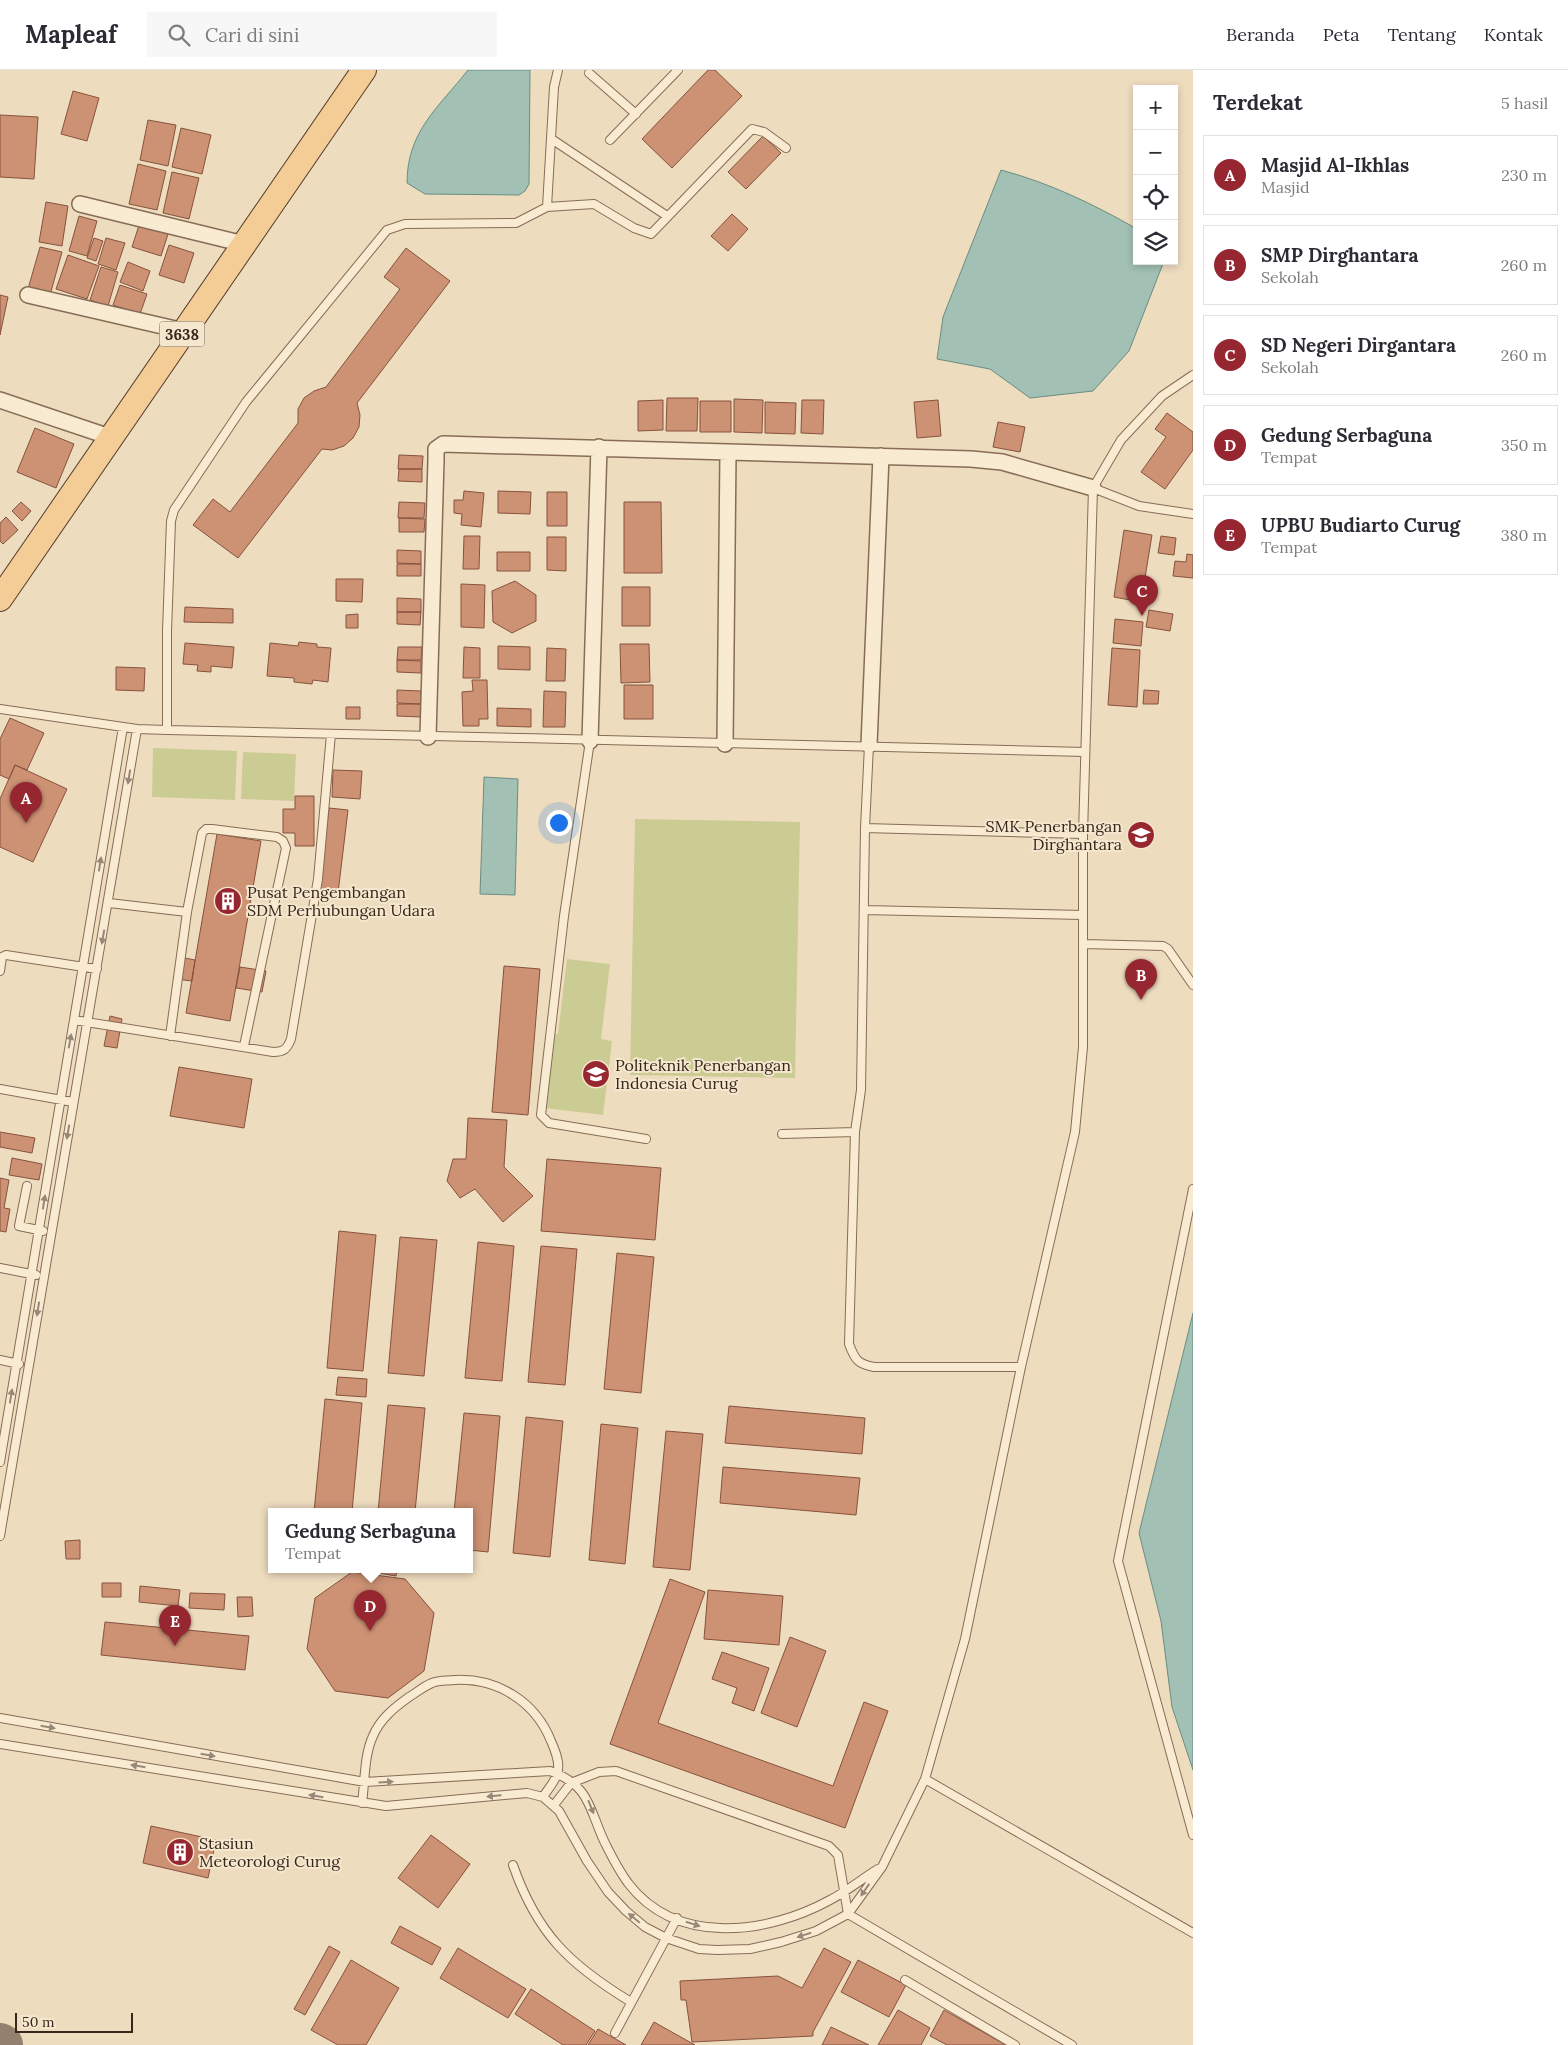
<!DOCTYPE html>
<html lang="id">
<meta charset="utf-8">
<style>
:root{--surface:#fff;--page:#f7f7f7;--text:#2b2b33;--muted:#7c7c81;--line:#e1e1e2;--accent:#962731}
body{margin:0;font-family:Lora,serif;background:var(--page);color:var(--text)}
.controls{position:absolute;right:15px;top:15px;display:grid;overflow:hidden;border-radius:0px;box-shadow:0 2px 8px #0003}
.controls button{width:45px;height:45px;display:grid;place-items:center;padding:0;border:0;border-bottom:1px solid var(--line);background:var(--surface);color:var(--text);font:25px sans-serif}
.scale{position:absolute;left:15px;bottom:12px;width:118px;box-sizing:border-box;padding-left:5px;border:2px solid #36261c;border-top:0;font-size:14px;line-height:18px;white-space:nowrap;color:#36261c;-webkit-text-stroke:4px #f5e7ce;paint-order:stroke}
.you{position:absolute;left:558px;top:752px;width:18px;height:18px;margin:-12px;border:4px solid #fff;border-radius:50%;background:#1a73e8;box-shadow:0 0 0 8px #1a73e833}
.badge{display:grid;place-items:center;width:32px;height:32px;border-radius:50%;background:var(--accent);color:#fff;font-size:16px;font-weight:700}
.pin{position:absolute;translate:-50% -41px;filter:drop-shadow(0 1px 2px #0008)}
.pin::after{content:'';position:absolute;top:26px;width:18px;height:15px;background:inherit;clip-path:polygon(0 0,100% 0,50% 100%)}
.popup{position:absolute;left:268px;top:1438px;width:205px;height:65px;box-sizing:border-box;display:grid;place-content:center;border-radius:0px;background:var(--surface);filter:drop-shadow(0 1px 4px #0005);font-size:16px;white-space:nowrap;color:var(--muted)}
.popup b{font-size:19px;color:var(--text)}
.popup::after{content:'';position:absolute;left:50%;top:100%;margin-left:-10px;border:10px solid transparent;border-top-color:var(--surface)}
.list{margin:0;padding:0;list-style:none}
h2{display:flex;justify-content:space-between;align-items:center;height:65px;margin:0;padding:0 20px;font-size:21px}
h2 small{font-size:16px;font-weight:400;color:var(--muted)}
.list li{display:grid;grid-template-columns:32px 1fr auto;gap:15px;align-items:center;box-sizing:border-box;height:80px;margin:0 10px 10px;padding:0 10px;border:1px solid var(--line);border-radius:0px}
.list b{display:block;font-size:19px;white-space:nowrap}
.list p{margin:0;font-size:16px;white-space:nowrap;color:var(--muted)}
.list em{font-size:16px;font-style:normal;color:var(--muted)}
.icon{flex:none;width:28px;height:28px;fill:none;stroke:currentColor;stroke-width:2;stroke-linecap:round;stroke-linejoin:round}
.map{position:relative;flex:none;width:1193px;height:1975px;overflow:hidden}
header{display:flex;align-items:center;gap:30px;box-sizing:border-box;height:70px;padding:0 25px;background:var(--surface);border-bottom:1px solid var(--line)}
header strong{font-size:24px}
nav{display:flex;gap:28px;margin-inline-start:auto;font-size:18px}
.search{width:350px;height:45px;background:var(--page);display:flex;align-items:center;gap:12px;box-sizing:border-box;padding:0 18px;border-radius:0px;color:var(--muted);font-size:19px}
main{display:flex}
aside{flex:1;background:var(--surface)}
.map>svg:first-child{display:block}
.green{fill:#cacc93}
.water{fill:#a2c0b4;stroke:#698d81}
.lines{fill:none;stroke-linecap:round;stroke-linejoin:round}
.taxiway{stroke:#92816e;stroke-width:42}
.building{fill:#cd9174;stroke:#86533d}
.lane-casing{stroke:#876c57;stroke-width:10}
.street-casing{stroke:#876c57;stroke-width:18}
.primary-casing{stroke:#543b2c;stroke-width:26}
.lane{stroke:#f9ead2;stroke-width:8}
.street{stroke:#f9ead2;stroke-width:15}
.primary{stroke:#f3cd95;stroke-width:24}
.oneway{fill:#988877}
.labels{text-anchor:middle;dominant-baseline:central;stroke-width:4;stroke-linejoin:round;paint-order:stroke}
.shield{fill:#f5e7ce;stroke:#6f6051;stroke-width:1}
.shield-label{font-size:15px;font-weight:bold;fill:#36261c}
.poi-label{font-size:16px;fill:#36261c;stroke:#f5e7ce;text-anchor:start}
</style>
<header>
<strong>Mapleaf</strong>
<div class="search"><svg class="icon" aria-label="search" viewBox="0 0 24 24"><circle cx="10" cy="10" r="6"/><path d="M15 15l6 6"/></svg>Cari di sini</div>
<nav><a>Beranda</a><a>Peta</a><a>Tentang</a><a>Kontak</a></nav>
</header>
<main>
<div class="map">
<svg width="1193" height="1975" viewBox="0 0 1193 1975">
<rect width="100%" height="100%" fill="#eedcbf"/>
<path class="green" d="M153,678L237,681L235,730L152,727Z
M243,682L296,684L294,731L241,729Z
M635,749L800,752L795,1008L630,1005Z
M567,889L610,894L601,969L612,971L603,1045L537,1037L546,963L558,964Z"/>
<path class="water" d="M468,0H530L529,114L525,121L519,125L425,124L407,113C407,61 439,37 468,0Z
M1001,100C1050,113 1093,134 1137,159V191H1164L1129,281L1093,321L1030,328L990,299L937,289L943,247Z
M484,707L518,709L515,825L480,824Z
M1193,1243V1700L1172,1637L1161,1551L1139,1463Z"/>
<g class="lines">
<path class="taxiway" d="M0,1974L2,1975"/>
</g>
<path class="building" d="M708,0H715L742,26L672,98L642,69Z
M73,21L99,28L87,71L61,64Z
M0,45L38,47L34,109L0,107Z
M148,50L176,55L168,96L140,90Z
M181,58L211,65L202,104L172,97Z
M763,66L781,83L746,119L728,102Z
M138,94L166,101L157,140L129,134Z
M172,102L199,108L189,149L163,143Z
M46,132L68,136L62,176L39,172Z
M732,144L748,159L728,181L711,166Z
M79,146L97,151L87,186L69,181Z
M140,152L169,161L161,186L132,177Z
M94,168L103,171L96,191L87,188Z
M106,168L125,173L116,200L98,194Z
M169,175L194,183L184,213L159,205Z
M40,177L62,182L50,225L28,219Z
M406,178L450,211L357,333L360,345L359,357L353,368L344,376L332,380L322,379L238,488L193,455L213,429L230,442L298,353V339L304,328L314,321L326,317L400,219L384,207Z
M68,185L99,196L87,229L56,219Z
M128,192L150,201L143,221L120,212Z
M101,197L118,202L108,236L90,230Z
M120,215L147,224L140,244L113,235Z
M0,225L8,227L0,265Z
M667,328H698L697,361H666Z
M734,329L763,330L762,363L734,362Z
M663,330V360L638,361V331Z
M802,330H824L823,364L801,363Z
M938,330L941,366L917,368L914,332Z
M700,331H731V362H700Z
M765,332L796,333L795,364L765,363Z
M1167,343L1193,362V380L1165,419L1141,402L1166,367L1155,359Z
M998,352L1025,357L1020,382L993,377Z
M35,358L74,374L56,418L17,402Z
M399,385L423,386L422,399H398Z
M399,399H422V412L398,411Z
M464,421L484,423L481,457L461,455L462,444L454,443V430H463Z
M498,421L531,422L530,444L498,443Z
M547,422H567V456H547Z
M21,432L31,441L22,451L12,441Z
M399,432L425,433L424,448H398Z
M624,432H661L662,503H624Z
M6,447L18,460L3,474L0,471V453Z
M399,448L425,449L424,462H399Z
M1124,460L1152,465L1141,532L1114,527Z
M464,466H480L479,499H463Z
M1161,466L1176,468L1174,485L1158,483Z
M547,467H566V501L547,500Z
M397,480L421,481V494L397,493Z
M497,482H530V501H497Z
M1187,484L1193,485V508L1173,506L1175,491L1186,492Z
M397,494H421V506H397Z
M336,509H363L362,532L336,531Z
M515,511L536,525V551L512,563L493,552L492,521Z
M461,514L485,515L484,558L461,557Z
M622,517H650V556H622Z
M397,528L421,529V542H397Z
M185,537L233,539V553L184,552Z
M1149,540L1173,544L1170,561L1146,557Z
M397,542H421L420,555L397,554Z
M358,544V558H346V545Z
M1115,549L1143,552L1141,576L1113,573Z
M299,572L317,574V577L331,578L328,612L313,610L312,614L294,612V608L267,606L270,573L298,576Z
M185,573L234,577L232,598L211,596V602L197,601L198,595L183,594Z
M620,574H649L650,612L621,613Z
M498,576L530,577V600L498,599Z
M398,577H422L421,590H397Z
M464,577L480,578V608H463Z
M547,578L566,579L565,611H546Z
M1112,578L1140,580L1137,637L1108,635Z
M397,590L421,591V603L397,602Z
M116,597L145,598L144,621L116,620Z
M472,610H487L488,649H479V656H463L462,622L473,621Z
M624,615H653V649H624Z
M397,620L421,621V634L397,633Z
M1144,620L1159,621L1158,634H1143Z
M544,621L566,622L565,657H543Z
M397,634H421V647L397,646Z
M346,637H360V649H346Z
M497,638L531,639V657L497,656Z
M10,648L44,663L27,700L15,695L9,709L0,705V669Z
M15,695L67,719L33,792L0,777V729Z
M333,700L362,701L360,729L332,727Z
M295,726H314V776H295V763H283V739H295Z
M329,738L348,740L338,823L319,820Z
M217,764L261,771L230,951L186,943Z
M180,887L195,890L192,911L176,909Z
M504,896L540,899L528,1045L492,1042Z
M240,897L266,901L262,922L236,918Z
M110,946L122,949L117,978L104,976Z
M179,997L252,1009L244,1058L170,1046Z
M468,1048L507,1050L504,1097L533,1126L503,1152L475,1119L460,1128L447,1111L453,1089H466Z
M0,1062L35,1068L32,1083L0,1077Z
M12,1088L42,1094L39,1110L9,1105Z
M547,1089L661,1098L655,1170L541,1161Z
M0,1108L9,1110L4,1138L10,1139L6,1162L0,1161Z
M339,1161L376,1165L363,1301L327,1298Z
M400,1167L437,1170L424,1306L388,1303Z
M478,1172L514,1176L502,1311L465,1308Z
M541,1176L577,1179L565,1315L528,1312Z
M617,1183L654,1187L641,1323L604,1319Z
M338,1307L367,1309L366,1327L336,1325Z
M325,1329L362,1333L352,1442H314Z
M388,1335L425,1338L415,1442H378Z
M729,1336L865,1348L862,1384L725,1373Z
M464,1343L500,1346L488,1482L469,1480V1442H454Z
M526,1347L563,1351L550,1487L513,1483Z
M601,1354L638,1358L625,1494L589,1490Z
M666,1361L703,1364L690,1500L653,1497Z
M723,1397L860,1408L856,1445L720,1433Z
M80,1470V1489H66L65,1471Z
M360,1500H397L396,1506Z
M352,1502L405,1509L434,1543L424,1601L388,1628L335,1621L307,1579L315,1528Z
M670,1509L705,1522L658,1653L833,1716L864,1632L888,1641L845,1758L610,1674Z
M102,1513H121V1527H102Z
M140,1516L180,1520L178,1536L139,1532Z
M708,1520L783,1526L779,1575L704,1569Z
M190,1523L225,1524L224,1540L189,1538Z
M237,1527H252L253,1546L238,1547Z
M105,1552L249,1566L245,1600L101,1585Z
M790,1567L826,1581L797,1657L761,1643Z
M722,1582L769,1598L754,1641L732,1633L737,1618L712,1609Z
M151,1756L216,1770L208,1808L143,1793Z
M431,1765L470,1794L438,1838L398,1808Z
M400,1856L441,1878L432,1895L391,1873Z
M329,1876L340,1882L305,1945L294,1939Z
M458,1878L526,1919L508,1948L440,1908Z
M824,1878L851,1892L813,1962V1966L692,1972L686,1930H681L680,1911L778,1906L802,1918Z
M351,1890L399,1918L366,1975H338L311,1960Z
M858,1890L906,1915L889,1947L841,1922Z
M531,1919L595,1961L586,1975H563L515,1944Z
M898,1940L930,1958L921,1975H878Z
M944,1940L1006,1975H947L930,1966Z
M654,1952L695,1975H641Z
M831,1957L869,1975H822Z
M598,1959L626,1975H588Z"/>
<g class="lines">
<g class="lane-casing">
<path id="lane" d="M589,3L636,44
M553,70L667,146
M610,70L678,0
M547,137L554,17L558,0
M1093,418L1139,436L1193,444
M0,639L137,659L167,660C473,668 779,672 1085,682
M167,660V561L171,451L174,440L246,332L387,160L405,154L516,153L547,137L594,134L634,158L651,164L752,59L764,62L786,78
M590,671L564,846L541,1045L549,1053L646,1069
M869,675L865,758L861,1020L855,1062L849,1274C855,1290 858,1294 874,1297H1021
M865,758L1083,764
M109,833L187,842
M864,840L1083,845
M1083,874L1163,876L1168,879L1193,915
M0,901L2,887L6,885L97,899
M74,950L273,982C284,982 287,979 291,969L318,809L331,664
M170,966L187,842L202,763L206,759H212L277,767L283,771L286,778L244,976
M0,1019L73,1032
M782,1064L855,1062
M27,1116L19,1156L43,1161
M1193,1119L1118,1491L1193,1765
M0,1198L36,1205
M0,1290L19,1294
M0,1392L123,657
M0,1466L137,659
M0,1648L365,1712L550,1701C593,1716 589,1743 607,1777C613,1789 620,1802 628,1813C677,1877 768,1864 830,1830C847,1821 862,1809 878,1799
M0,1674L386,1736L527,1723L543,1727L559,1741L587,1791L608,1822L626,1841L645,1857L666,1868L699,1879L717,1880L750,1879L781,1872L816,1861L848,1844L882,1797L925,1709L965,1569L1021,1297L1075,1062L1083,977V764L1093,418L1121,370L1162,326L1193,305
M925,1709L1193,1863
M362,1733C365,1712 364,1685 373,1666C380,1649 395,1637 409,1627C416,1623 424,1616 432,1613C439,1610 447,1611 455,1610C497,1608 535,1631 551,1671C555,1680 561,1694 557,1704C555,1712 547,1720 543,1727
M554,1735L571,1713L599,1702L616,1701L829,1776L838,1785L848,1844
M513,1795C537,1864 570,1895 631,1932
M848,1844L1072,1975
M905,1910L1015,1975
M615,1963L677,1848"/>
</g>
<g class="street-casing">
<path id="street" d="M80,134L244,174
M28,225L184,261
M0,330L110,367
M428,667L436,390V379L443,374L971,389L1002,392L1093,418
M590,671L599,377
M725,674L728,383
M869,675L881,386"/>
</g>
<g class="primary-casing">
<path id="primary" d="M0,529L364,0"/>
</g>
<use href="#lane" class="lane"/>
<use href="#street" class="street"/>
<use href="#primary" class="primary"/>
</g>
<defs><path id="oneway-solid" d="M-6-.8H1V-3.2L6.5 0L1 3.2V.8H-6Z" transform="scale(1.25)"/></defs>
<g class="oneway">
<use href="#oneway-solid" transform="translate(129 707) rotate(99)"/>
<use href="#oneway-solid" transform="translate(100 794) rotate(-81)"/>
<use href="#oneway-solid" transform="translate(103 867) rotate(100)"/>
<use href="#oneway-solid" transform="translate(70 971) rotate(-80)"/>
<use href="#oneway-solid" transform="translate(68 1062) rotate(100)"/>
<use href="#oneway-solid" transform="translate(44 1132) rotate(-81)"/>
<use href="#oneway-solid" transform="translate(38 1239) rotate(99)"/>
<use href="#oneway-solid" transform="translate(11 1326) rotate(-81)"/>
<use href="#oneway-solid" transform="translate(48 1657) rotate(10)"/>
<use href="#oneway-solid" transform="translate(208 1685) rotate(10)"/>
<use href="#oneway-solid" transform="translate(138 1696) rotate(-171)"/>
<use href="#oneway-solid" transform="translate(386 1712) rotate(-4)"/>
<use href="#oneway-solid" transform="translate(316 1726) rotate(-171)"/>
<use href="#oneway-solid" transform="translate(494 1726) rotate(175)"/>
<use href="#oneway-solid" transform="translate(591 1737) rotate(68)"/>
<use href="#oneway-solid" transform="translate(865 1820) rotate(125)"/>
<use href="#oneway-solid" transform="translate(634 1848) rotate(-141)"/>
<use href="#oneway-solid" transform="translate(693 1854) rotate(17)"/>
<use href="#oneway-solid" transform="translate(804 1865) rotate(163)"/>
</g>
<defs>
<g id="school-disc" transform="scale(1.4375)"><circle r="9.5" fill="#962731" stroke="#f5e7ce"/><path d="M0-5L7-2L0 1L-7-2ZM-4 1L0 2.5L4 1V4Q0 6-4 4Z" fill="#fff"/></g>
<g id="building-disc" transform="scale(1.4375)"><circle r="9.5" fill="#962731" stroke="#f5e7ce"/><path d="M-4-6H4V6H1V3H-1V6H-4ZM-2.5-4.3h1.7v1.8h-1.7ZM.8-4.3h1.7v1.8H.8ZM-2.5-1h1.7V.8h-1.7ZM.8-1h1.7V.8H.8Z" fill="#fff"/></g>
<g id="university-disc" transform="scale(1.4375)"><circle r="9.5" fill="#962731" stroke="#f5e7ce"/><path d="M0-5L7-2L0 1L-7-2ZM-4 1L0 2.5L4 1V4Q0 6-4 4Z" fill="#fff"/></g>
</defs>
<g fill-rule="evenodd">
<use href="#school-disc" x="1141" y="765"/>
<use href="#building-disc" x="228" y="831"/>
<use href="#university-disc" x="596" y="1004"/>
<use href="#building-disc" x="180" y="1782"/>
</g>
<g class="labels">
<rect class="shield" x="159.5" y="251.5" width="45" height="25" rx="4"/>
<g class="shield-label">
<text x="182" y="264">3638</text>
</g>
<g class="poi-label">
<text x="1122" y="756" text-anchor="end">SMK Penerbangan<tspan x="1122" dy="18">Dirghantara</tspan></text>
<text x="247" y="822">Pusat Pengembangan<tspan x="247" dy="18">SDM Perhubungan Udara</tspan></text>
<text x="615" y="995">Politeknik Penerbangan<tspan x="615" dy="18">Indonesia Curug</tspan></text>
<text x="199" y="1773">Stasiun<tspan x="199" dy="18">Meteorologi Curug</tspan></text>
</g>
</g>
</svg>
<div class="controls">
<button>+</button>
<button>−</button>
<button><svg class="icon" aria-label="locate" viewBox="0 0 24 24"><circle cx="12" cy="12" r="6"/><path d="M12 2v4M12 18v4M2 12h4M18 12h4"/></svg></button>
<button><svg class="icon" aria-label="layers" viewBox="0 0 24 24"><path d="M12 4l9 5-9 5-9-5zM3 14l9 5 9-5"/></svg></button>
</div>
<div class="scale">50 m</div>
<div class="you"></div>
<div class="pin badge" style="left:26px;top:753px">A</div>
<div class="pin badge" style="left:1141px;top:930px">B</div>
<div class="pin badge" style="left:1142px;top:546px">C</div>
<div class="pin badge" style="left:370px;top:1561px">D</div>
<div class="popup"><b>Gedung Serbaguna</b>Tempat</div>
<div class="pin badge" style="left:175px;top:1576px">E</div>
</div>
<aside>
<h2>Terdekat<small>5 hasil</small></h2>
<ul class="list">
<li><span class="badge">A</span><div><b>Masjid Al-Ikhlas</b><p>Masjid</p></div><em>230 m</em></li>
<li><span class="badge">B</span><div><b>SMP Dirghantara</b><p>Sekolah</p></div><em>260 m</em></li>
<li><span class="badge">C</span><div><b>SD Negeri Dirgantara</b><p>Sekolah</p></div><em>260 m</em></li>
<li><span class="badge">D</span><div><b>Gedung Serbaguna</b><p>Tempat</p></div><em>350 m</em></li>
<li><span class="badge">E</span><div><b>UPBU Budiarto Curug</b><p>Tempat</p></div><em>380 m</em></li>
</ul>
</aside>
</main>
